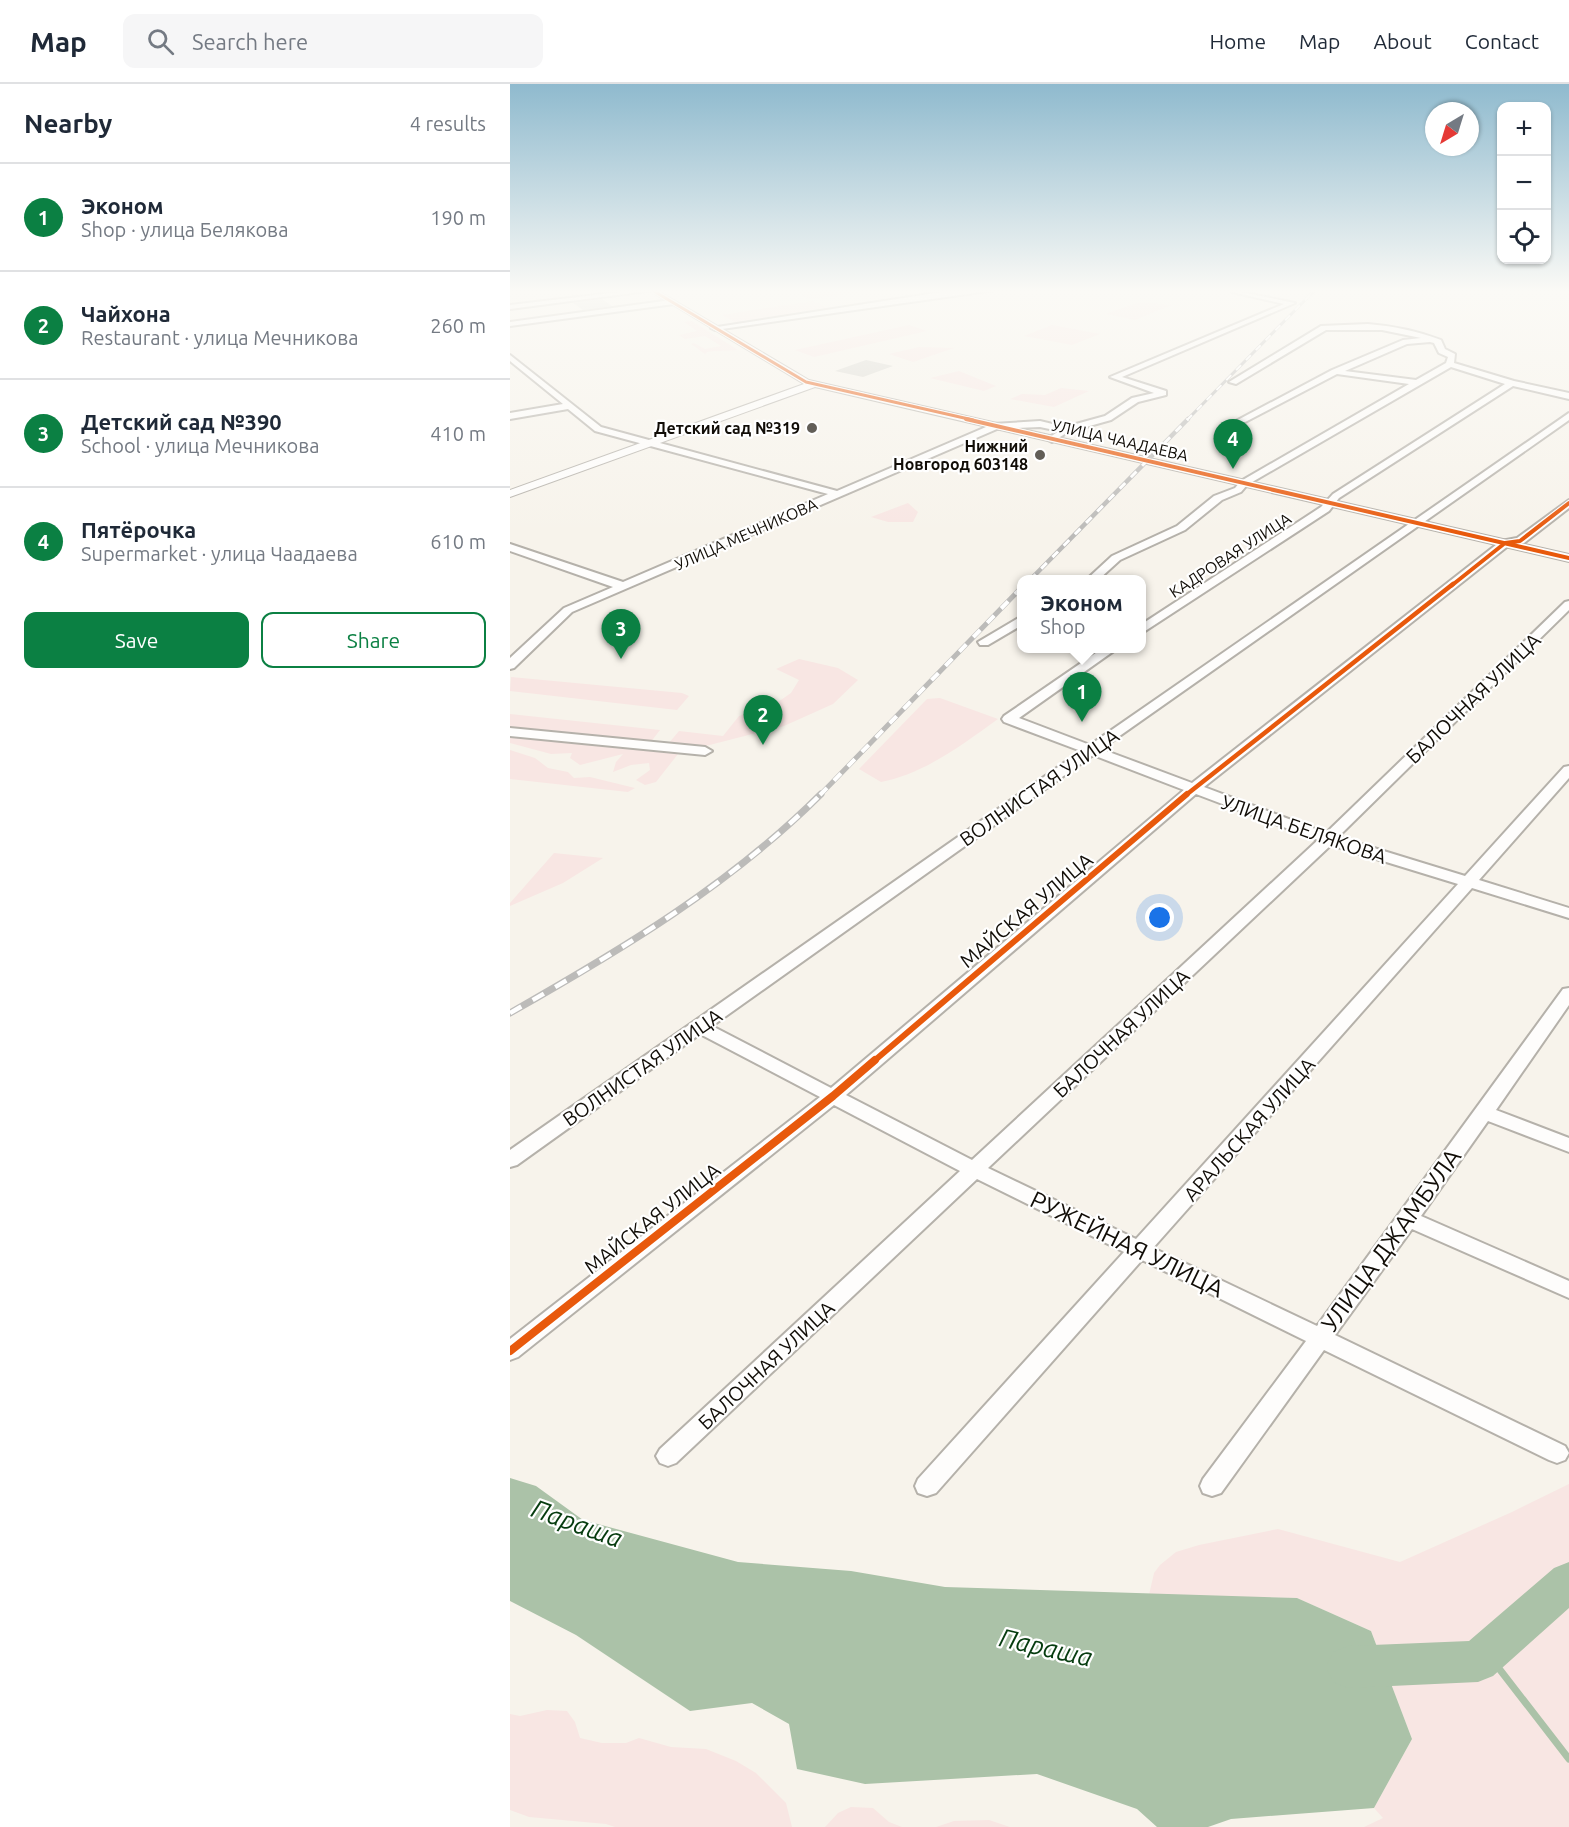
<!DOCTYPE html>
<meta charset="utf-8">
<style>
:root{--surface:#fff;--page:#f6f6f7;--text:#1f2937;--muted:#747a83;--line:#e0e1e3;--accent:#0b8043}
body{margin:0;font-family:Ubuntu,sans-serif;background:var(--page);color:var(--text)}
.controls{position:absolute;right:18px;top:18px;display:grid;overflow:hidden;border-radius:12px;box-shadow:0 2px 4px #0004}
.controls button{width:54px;height:54px;display:grid;place-items:center;padding:0;border:0;border-bottom:2px solid var(--line);background:var(--surface);color:var(--text);font:30px sans-serif}
.compass{position:absolute;left:915px;top:18px;width:54px;height:54px;border-radius:50%;background:var(--surface);box-shadow:0 2px 4px #0004;rotate:218deg}
.you{position:absolute;left:650px;top:834px;width:21px;height:21px;margin:-15px;border:4px solid #fff;border-radius:50%;background:#1a73e8;box-shadow:0 0 0 9px #1a73e833}
.badge{display:grid;place-items:center;width:39px;height:39px;border-radius:50%;background:var(--accent);color:#fff;font-size:20px;font-weight:700}
.pin{position:absolute;translate:-50% -50px;filter:drop-shadow(0 2px 3px #0008)}
.pin::after{content:'';position:absolute;top:32px;width:21px;height:18px;background:inherit;clip-path:polygon(0 0,100% 0,50% 100%)}
.popup{position:absolute;left:507px;top:491px;width:129px;height:78px;box-sizing:border-box;display:grid;place-content:center;border-radius:12px;background:var(--surface);filter:drop-shadow(0 2px 4px #0005);font-size:20px;white-space:nowrap;color:var(--muted)}
.popup b{font-size:22px;color:var(--text)}
.popup::after{content:'';position:absolute;left:50%;top:100%;margin-left:-12px;border:12px solid transparent;border-top-color:var(--surface)}
.list{margin:0;padding:0;list-style:none}
h2{display:flex;justify-content:space-between;align-items:center;height:78px;margin:0;padding:0 24px;font-size:26px}
h2 small{font-size:20px;font-weight:400;color:var(--muted)}
.list li{display:grid;grid-template-columns:39px 1fr auto;gap:18px;align-items:center;box-sizing:border-box;height:108px;padding:0 24px;border-top:2px solid var(--line)}
.list b{display:block;font-size:22px;white-space:nowrap}
.list p{margin:0;font-size:20px;white-space:nowrap;color:var(--muted)}
.list em{font-size:20px;font-style:normal;color:var(--muted)}
.actions{display:flex;gap:12px;padding:18px 24px}
.actions a{flex:1;padding:14px 0;border:2px solid var(--accent);border-radius:12px;text-align:center;font-size:21px;color:var(--accent)}
.actions .main{background:var(--accent);color:#fff}
.icon{flex:none;width:33px;height:33px;fill:none;stroke:currentColor;stroke-width:2;stroke-linecap:round;stroke-linejoin:round}
.map{position:relative;flex:none;width:1059px;height:1743px;overflow:hidden}
header{display:flex;align-items:center;gap:36px;box-sizing:border-box;height:84px;padding:0 30px;background:var(--surface);border-bottom:2px solid var(--line)}
header strong{font-size:28px}
nav{display:flex;gap:33px;margin-inline-start:auto;font-size:21px}
.search{width:420px;height:54px;background:var(--page);display:flex;align-items:center;gap:15px;box-sizing:border-box;padding:0 21px;border-radius:12px;color:var(--muted);font-size:22px}
main{display:flex}
aside{flex:1;background:var(--surface)}
.map>svg:first-child{display:block}
.green{fill:#f8e6e3}
.water{fill:#abc2a8}
.lines{fill:none;stroke-linecap:round;stroke-linejoin:round}
.stream{stroke:#abc2a8;stroke-width:7}
.river{fill:#abc2a8;fill-rule:evenodd}
.building{fill:#d8d6cf}
.minor-casing{stroke:#b5b1aa;stroke-width:4}
.tertiary-casing{stroke:#b5b1aa;stroke-width:2}
.minor{fill:#fefdfc;fill-rule:evenodd}
.tertiary{fill:#fefdfc;fill-rule:evenodd}
.rail-far3-casing{stroke:#bcbbb9;stroke-width:3}
.rail-far2-casing{stroke:#bcbbb9;stroke-width:4.5}
.rail-far1-casing{stroke:#bcbbb9;stroke-width:5}
.rail-casing{stroke:#bcbbb9;stroke-width:7}
.rail-far3{stroke:#fff;stroke-width:2;stroke-dasharray:7;stroke-linecap:butt}
.rail-far2{stroke:#fff;stroke-width:3;stroke-dasharray:8;stroke-linecap:butt}
.rail-far1{stroke:#fff;stroke-width:4;stroke-dasharray:10;stroke-linecap:butt}
.rail{stroke:#fff;stroke-width:4.5;stroke-dasharray:13;stroke-linecap:butt}
.cycleway-far4-casing{stroke:#fff;stroke-width:4.5}
.cycleway-far3-casing{stroke:#fff;stroke-width:6}
.cycleway-far2-casing{stroke:#fff;stroke-width:8}
.cycleway-far1-casing{stroke:#fff;stroke-width:10}
.cycleway-casing{stroke:#fff;stroke-width:11}
.cycleway-far4{stroke:#e8590c;stroke-width:3}
.cycleway-far3{stroke:#e8590c;stroke-width:4}
.cycleway-far2{stroke:#e8590c;stroke-width:4.5}
.cycleway-far1{stroke:#e8590c;stroke-width:6}
.cycleway{stroke:#e8590c;stroke-width:8}
.poi-dot{fill:#625e57;stroke:#fff;stroke-width:2}
.labels{text-anchor:middle;dominant-baseline:central;stroke-width:4.5;stroke-linejoin:round;paint-order:stroke}
.far-poi-label{font-size:16px;font-weight:bold;fill:#110d07;stroke:#fff;text-anchor:end}
.far-street-label{font-size:16px;fill:#110d07;stroke:#fff}
.street-label{font-size:20px;fill:#110d07;stroke:#fff}
.near-street-label{font-size:24px;fill:#110d07;stroke:#fff}
.near-water-label{font-size:26px;font-style:italic;fill:#063c0f;stroke:#fff}
</style>
<header>
<strong>Map</strong>
<div class="search"><svg class="icon" aria-label="search" viewBox="0 0 24 24"><circle cx="10" cy="10" r="6"/><path d="M15 15l6 6"/></svg>Search here</div>
<nav><a>Home</a><a>Map</a><a>About</a><a>Contact</a></nav>
</header>
<main>
<aside>
<h2>Nearby<small>4 results</small></h2>
<ul class="list">
<li><span class="badge">1</span><div><b>Эконом</b><p>Shop · улица Белякова</p></div><em>190 m</em></li>
<li><span class="badge">2</span><div><b>Чайхона</b><p>Restaurant · улица Мечникова</p></div><em>260 m</em></li>
<li><span class="badge">3</span><div><b>Детский сад №390</b><p>School · улица Мечникова</p></div><em>410 m</em></li>
<li><span class="badge">4</span><div><b>Пятёрочка</b><p>Supermarket · улица Чаадаева</p></div><em>610 m</em></li>
</ul>
<div class="actions"><a class="main">Save</a><a>Share</a></div>
</aside>
<div class="map">
<svg width="1059" height="1743" viewBox="0 0 1059 1743">
<rect width="100%" height="100%" fill="#f7f3eb"/>
<path class="green" d="M282,206H365L300,215Z
M303,217L321,226L228,240L212,231Z
M629,218L662,221L625,236L596,230Z
M182,237L228,266C217,267 208,266 197,268L195,270L181,260L184,259L195,265L211,262L195,252L175,255L169,251L187,247L174,238Z
M399,241L417,247L304,273L285,266Z
M542,241L590,250L562,261L514,252Z
M409,263L444,264L403,278L379,270Z
M449,287L486,302L474,307L420,294Z
M551,304L579,307L544,323L500,315L512,310L535,311Z
M398,419L408,428L403,438H378L361,433Z
M289,575L328,584L348,596L323,620L274,642L188,664L158,660L169,647L213,652L229,632L265,620L281,609L289,596L266,585Z
M1,593L172,609L179,612L167,626L0,607Z
M430,614L488,635C453,660 414,690 371,698L349,685L417,615Z
M0,630L150,646L140,659L0,644Z
M0,652L168,670L146,698L135,701L126,696L140,686L139,679L121,681L103,688L106,678L113,670L70,681L60,674L62,669L41,670L0,659Z
M0,666L25,674L38,684L58,688L64,694L80,693L125,704L118,708L0,695Z
M44,769L93,774L53,799L0,822V819Z
M1059,1400V1743H854L873,1734L864,1724L902,1655L861,1547L787,1514L639,1511L644,1489L650,1481L666,1468L689,1461L768,1445L890,1478L1002,1428Z
M37,1626L57,1627L65,1638L70,1654L92,1659H116L129,1654L161,1663L196,1665L226,1677L246,1689L276,1719L282,1743H105L96,1740L19,1733L0,1726V1630L10,1632Z
M341,1723L363,1724L379,1738L392,1743H315L328,1729Z
M479,1736L500,1743H426L444,1737Z"/>
<path class="water" d="M0,1394L26,1402L73,1436L228,1478L341,1487L435,1503L787,1514L861,1547L902,1655L864,1724L721,1735L698,1743H647L627,1725L527,1690L355,1700L287,1685L279,1640L242,1619L180,1627L66,1551L0,1517Z"/>
<g class="lines">
<path class="stream" d="M977,1569L1059,1675"/>
<path class="river" d="M1059,1478V1524L983,1592L968,1598L838,1604L823,1598L816,1583L823,1568L838,1562L959,1557L1044,1484Z"/>
</g>
<path class="building" d="M92,215L102,222L73,226L63,219Z
M356,276L383,282L353,293L325,287Z"/>
<g class="lines">
<g class="minor-casing">
<path id="minor" d="M127,206H145L0,225V221Z
M460,206H485L205,246L201,244L432,208Z
M721,206L785,219L612,293L656,307V311L628,318L601,336L558,348L542,358L537,355L549,347L530,343L487,345L62,528L4,584L0,585V574L54,524L103,503L0,467V460L113,498L318,410L85,347L58,325L0,335V329L53,320L0,277V271L91,343L327,407L483,340L530,337L555,343L595,332L622,314L644,309L600,293L774,220L722,208Z
M161,216L164,220L0,242V238Z
M858,240C883,242 907,247 931,256L935,265L945,270L944,279L1004,297L1059,309V315L1003,302L829,414L819,427L632,549V540L811,423L823,410L995,300L941,283L737,401L731,408L712,416L675,446L610,476L588,496H576L602,472L667,442L704,412L725,404L731,397L899,300L827,290L716,348L709,346L822,286L893,256L911,254L872,246H816L726,300L719,298L811,242ZM920,258L924,259L929,269L938,273L936,279L906,296L835,287L897,260Z
M1059,329V336L591,665L682,699L991,457L1007,454L1059,416V424L1014,459L998,462L694,703L816,749L1055,518L1059,517V526L828,753L955,792L1054,683L1059,682V694L969,796L1059,824V834L962,804L643,1164L807,1242L1053,905L1059,904V921L986,1026L1059,1054V1068L978,1037L911,1132L1059,1197V1214L902,1145L825,1251L1055,1362L1059,1369L1055,1376L1047,1379L1039,1376L814,1266L711,1409L702,1412L693,1409L690,1402L693,1395L796,1257L632,1176L426,1409L417,1412L408,1409L405,1402L408,1395L614,1168L467,1095L166,1379L158,1382L150,1379L146,1372L150,1365L450,1087L324,1021L8,1273L0,1276V1255L310,1013L190,950L7,1081L0,1083V1066L571,667L494,638L492,635L494,632L593,564H608L509,634L580,661ZM583,671L674,706L321,1004L202,942ZM686,710L808,756L462,1076L336,1011ZM821,761L948,800L626,1155L478,1084Z
M512,532V541L478,561H470L468,558Z
M0,644L195,663L202,667L195,671L0,652Z"/>
</g>
<g class="tertiary-casing">
<path id="tertiary" d="M138,206H147L299,296L1059,470V478L305,303L0,413V406L294,300Z"/>
</g>
<use href="#minor" class="minor"/>
<use href="#tertiary" class="tertiary"/>
<g class="rail-far3-casing">
<path id="rail-far3" d="M677,336L805,206"/>
</g>
<g class="rail-far2-casing">
<path id="rail-far2" d="M520,496L678,335"/>
</g>
<g class="rail-far1-casing">
<path id="rail-far1" d="M310,711L512,503"/>
</g>
<g class="rail-casing">
<path id="rail" d="M0,929C111,866 220,801 311,710"/>
</g>
<use href="#rail-far3" class="rail-far3"/>
<use href="#rail-far2" class="rail-far2"/>
<use href="#rail-far1" class="rail-far1"/>
<use href="#rail" class="rail"/>
<g class="cycleway-far4-casing">
<path id="cycleway-far4" d="M142,206L296,298L463,336"/>
</g>
<g class="cycleway-far3-casing">
<path id="cycleway-far3" d="M456,335L1059,474
M941,502L995,459L1010,457L1059,419"/>
</g>
<g class="cycleway-far2-casing">
<path id="cycleway-far2" d="M676,711L943,500"/>
</g>
<g class="cycleway-far1-casing">
<path id="cycleway-far1" d="M364,977L677,710"/>
</g>
<g class="cycleway-casing">
<path id="cycleway" d="M0,1267L323,1012L365,976"/>
</g>
<use href="#cycleway-far4" class="cycleway-far4"/>
<use href="#cycleway-far3" class="cycleway-far3"/>
<use href="#cycleway-far2" class="cycleway-far2"/>
<use href="#cycleway-far1" class="cycleway-far1"/>
<use href="#cycleway" class="cycleway"/>
</g>
<linearGradient id="sky" x2="0" y2="1"><stop stop-color="#8fbace"/><stop offset="0.46" stop-color="#fbfaf6"/><stop offset="1" stop-color="#fbfaf6" stop-opacity="0"/></linearGradient>
<rect width="1059" height="450" fill="url(#sky)"/>
<g class="poi-dot">
<circle cx="302" cy="344" r="6"/>
<circle cx="530" cy="371" r="6"/>
</g>
<g class="labels">
<g class="far-poi-label">
<text x="290" y="344">Детский сад №319</text>
<text x="518" y="362">Нижний<tspan x="518" dy="18">Новгород 603148</tspan></text>
</g>
<g class="far-street-label">
<text transform="translate(610 356) rotate(13)">УЛИЦА ЧААДАЕВА</text>
<text transform="translate(236 450) rotate(-24)">УЛИЦА МЕЧНИКОВА</text>
<text transform="translate(720 471) rotate(-33)">КАДРОВАЯ УЛИЦА</text>
</g>
<g class="street-label">
<text transform="translate(963 614) rotate(-44)">БАЛОЧНАЯ УЛИЦА</text>
<text transform="translate(529 703) rotate(-35)">ВОЛНИСТАЯ УЛИЦА</text>
<text transform="translate(794 745) rotate(19)">УЛИЦА БЕЛЯКОВА</text>
<text transform="translate(516 826) rotate(-40)">МАЙСКАЯ УЛИЦА</text>
<text transform="translate(611 949) rotate(-43)">БАЛОЧНАЯ УЛИЦА</text>
<text transform="translate(132 983) rotate(-35)">ВОЛНИСТАЯ УЛИЦА</text>
<text transform="translate(739 1045) rotate(-48)">АРАЛЬСКАЯ УЛИЦА</text>
<text transform="translate(142 1134) rotate(-38)">МАЙСКАЯ УЛИЦА</text>
<text transform="translate(256 1281) rotate(-43)">БАЛОЧНАЯ УЛИЦА</text>
</g>
<g class="near-street-label">
<text transform="translate(881 1156) rotate(-54)">УЛИЦА ДЖАМБУЛА</text>
<text transform="translate(617 1160) rotate(26)">РУЖЕЙНАЯ УЛИЦА</text>
</g>
<g class="near-water-label">
<text transform="translate(67 1439) rotate(20)">Параша</text>
<text transform="translate(536 1563) rotate(13)">Параша</text>
</g>
</g>
</svg>
<div class="controls">
<button>+</button>
<button>−</button>
<button><svg class="icon" aria-label="locate" viewBox="0 0 24 24"><circle cx="12" cy="12" r="6"/><path d="M12 2v4M12 18v4M2 12h4M18 12h4"/></svg></button>
</div>
<svg class="compass" viewBox="-18 -18 36 36"><path d="M0-13l5 13h-10z" fill="#e53935"/><path d="M0 13l5-13h-10z" fill="#747a83"/></svg>
<div class="you"></div>
<div class="pin badge" style="left:572px;top:638px">1</div>
<div class="popup"><b>Эконом</b>Shop</div>
<div class="pin badge" style="left:253px;top:661px">2</div>
<div class="pin badge" style="left:111px;top:575px">3</div>
<div class="pin badge" style="left:723px;top:385px">4</div>
</div>
</main>
